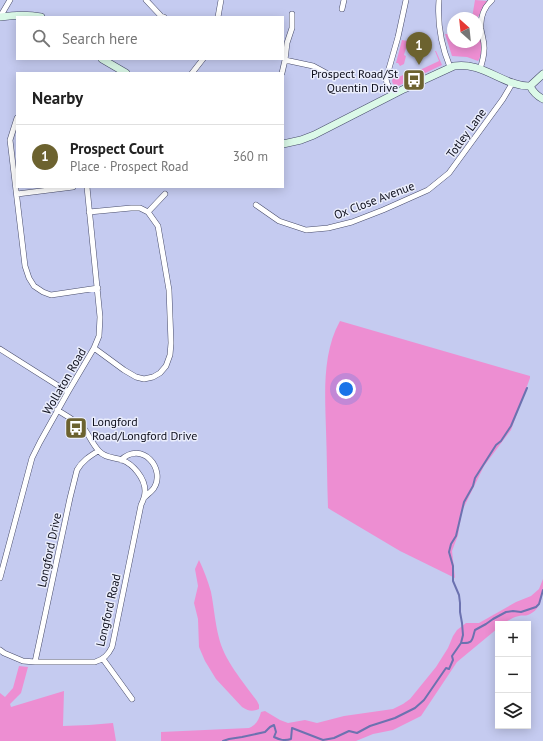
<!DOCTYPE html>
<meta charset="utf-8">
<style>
:root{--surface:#fff;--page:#f2f2f2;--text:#222;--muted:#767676;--line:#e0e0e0;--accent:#6c622f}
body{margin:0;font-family:"PT Sans",sans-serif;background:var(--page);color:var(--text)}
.controls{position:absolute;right:12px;bottom:12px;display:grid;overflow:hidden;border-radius:0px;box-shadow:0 2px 10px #0003}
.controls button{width:36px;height:36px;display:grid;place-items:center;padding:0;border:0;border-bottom:1px solid var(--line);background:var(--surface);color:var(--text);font:20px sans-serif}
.compass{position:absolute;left:447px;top:12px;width:36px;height:36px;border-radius:50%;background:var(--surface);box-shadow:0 2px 10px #0003;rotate:333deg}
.you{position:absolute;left:346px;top:389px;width:14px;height:14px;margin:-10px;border:3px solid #fff;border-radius:50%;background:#1a73e8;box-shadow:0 0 0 6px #1a73e833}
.badge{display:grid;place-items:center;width:26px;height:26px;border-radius:50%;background:var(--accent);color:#fff;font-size:13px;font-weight:700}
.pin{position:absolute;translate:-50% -33px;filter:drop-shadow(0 1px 2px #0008)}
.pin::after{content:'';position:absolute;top:21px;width:14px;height:12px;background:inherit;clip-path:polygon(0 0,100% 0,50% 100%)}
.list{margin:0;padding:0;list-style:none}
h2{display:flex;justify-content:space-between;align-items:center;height:52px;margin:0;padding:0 16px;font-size:17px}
h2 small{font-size:13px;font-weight:400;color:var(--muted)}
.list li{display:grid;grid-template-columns:26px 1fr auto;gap:12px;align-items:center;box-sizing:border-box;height:64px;padding:0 16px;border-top:1px solid var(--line)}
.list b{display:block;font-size:15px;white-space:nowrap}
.list p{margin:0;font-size:13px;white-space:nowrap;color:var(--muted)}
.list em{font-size:13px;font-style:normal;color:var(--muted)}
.icon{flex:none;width:22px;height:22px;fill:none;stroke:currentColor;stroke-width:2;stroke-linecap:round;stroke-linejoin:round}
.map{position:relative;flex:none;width:543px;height:741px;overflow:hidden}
.search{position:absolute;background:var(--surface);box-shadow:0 2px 10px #0003;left:16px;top:16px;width:268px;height:44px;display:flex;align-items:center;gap:10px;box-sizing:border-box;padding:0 14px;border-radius:0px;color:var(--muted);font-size:15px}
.panel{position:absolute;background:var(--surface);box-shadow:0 2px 10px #0003;left:16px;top:72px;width:268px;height:116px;border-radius:0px}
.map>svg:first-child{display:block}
.green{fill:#ed8ed2}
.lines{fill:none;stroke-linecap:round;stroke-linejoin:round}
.stream{stroke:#6c72b0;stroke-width:2}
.street-casing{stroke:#484c6b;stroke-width:6}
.secondary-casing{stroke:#484c6b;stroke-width:8}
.street{stroke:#fff;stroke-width:5}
.secondary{stroke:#dbf9e8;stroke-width:7}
.labels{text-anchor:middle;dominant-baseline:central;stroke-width:3;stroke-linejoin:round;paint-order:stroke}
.poi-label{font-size:12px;fill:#0d0e1b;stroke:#eaedfc;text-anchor:end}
.street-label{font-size:12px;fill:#0d0e1b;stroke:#eaedfc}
</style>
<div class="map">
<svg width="543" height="741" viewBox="0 0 543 741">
<rect width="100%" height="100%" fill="#c5cbf0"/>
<path class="green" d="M475,0L488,1L478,17C480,29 485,51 478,61L467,57L452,56L445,34H453V42H477V18H472Z
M402,40L408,41L404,55L406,56L404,64L400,66L398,63H396Z
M435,51H436L442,65L398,86L393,84L392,81L394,73L395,75L399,77L403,75L405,77L439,61Z
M340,321L530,376V378L511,430L484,466L462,511L458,535L452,551L455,578L400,551L331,510L328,508C327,482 327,456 326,430C325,395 322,353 340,321Z
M199,560C204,571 208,581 211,592C214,607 215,623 219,638C224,660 244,683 257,701L259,705V709C252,712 248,711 242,707L216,679L205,661L199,647L198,619L194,603L198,586L195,569Z
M543,579C543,593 543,609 528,615C525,616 522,615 519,616C511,617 506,624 498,624V628L457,662L421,716L393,730L373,734L356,741H161V732L249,728C256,725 259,720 261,712L265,711L280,720L288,723L305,720L317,723L344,716L393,709L403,704L410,699L436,667L448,648L453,636L457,630L466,623H479L516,602L531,596L539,589Z
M19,666L28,667L21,693L10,704L11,707L64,691L63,726L89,725L113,723L116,741H0V693L5,697L13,688Z"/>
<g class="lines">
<path class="stream" d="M461,643C474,644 472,639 475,630L486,624L493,619L506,612L513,611L521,612L536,607L539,604L543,590
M223,741L229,739L242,737L265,732L270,727L274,725L276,732L274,737C280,740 284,741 291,739L292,728L323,740L334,738L349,731L357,733L370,726L395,718L415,708L424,700L446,668L449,669L453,660L452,656L461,643L463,635L462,623L460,612V603L459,595L453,581V566L449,552L451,544L456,536L464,502L473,486L475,478L496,445L501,441L511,426L527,388"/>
<g class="street-casing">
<path id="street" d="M146,0L161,16L164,17
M439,0C437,24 441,45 450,67
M342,9L344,0
M0,17L10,0
M218,17L221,0
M285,60L313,66L326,73
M480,69C482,63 484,57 484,50C485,43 482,36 481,29C480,18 484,7 492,0
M192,73L203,59
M282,73L285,60L287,43L292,28V14
M393,95L387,83L386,79L398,37L406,0
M17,118L10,140L25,266L29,278L34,286L43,292L51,295L98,288
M17,194L73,187
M256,205L279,221L306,230L328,228L352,222L383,210L428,190L449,173L503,99L513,82
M89,212L131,208H140L148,212L158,226L169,290L171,343L170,355L166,366L160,373L153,377L144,379L136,377L124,370L94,348
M148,212L165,194
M0,349L68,392
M121,460C142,440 166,469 154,488C152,491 148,494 145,497
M0,578L32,458L40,442L68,392L94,348L99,336L100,317L87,187
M0,650L4,653L23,661L35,662H95C104,659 108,655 112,647L141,505C143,501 145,496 145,491C145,478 133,464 122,460C113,457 105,458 99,451C93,445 90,437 85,430C78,422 67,416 57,410
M103,659L132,699
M35,662L70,498L77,470C82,461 90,456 98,451"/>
</g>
<g class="secondary-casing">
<path id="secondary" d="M0,17C14,15 27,14 41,17
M102,59L126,73
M530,86C533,92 537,96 543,99
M530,86L543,74
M283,144L301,140L314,135L404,89L454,66C482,61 505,87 530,86"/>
</g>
<use href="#street" class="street"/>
<use href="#secondary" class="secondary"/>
</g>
<defs>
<g id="bus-square" transform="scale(1.15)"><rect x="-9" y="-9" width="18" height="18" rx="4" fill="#6c622f" stroke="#eaedfc"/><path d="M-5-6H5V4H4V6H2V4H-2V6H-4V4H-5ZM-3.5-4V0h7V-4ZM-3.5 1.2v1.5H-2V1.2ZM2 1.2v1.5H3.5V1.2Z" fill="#fff"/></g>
</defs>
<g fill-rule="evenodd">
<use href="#bus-square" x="414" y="80"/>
<use href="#bus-square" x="76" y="428"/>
</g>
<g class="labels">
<g class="poi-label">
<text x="398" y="73">Prospect Road/St<tspan x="398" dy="14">Quentin Drive</tspan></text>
<text x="92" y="421" text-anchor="start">Longford<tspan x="92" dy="14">Road/Longford Drive</tspan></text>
</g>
<g class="street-label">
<text transform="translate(466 133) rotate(-54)">Totley Lane</text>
<text transform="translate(374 200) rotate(-21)">Ox Close Avenue</text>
<text transform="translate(64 381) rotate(-60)">Wollaton Road</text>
<text transform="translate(49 550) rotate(-78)">Longford Drive</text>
<text transform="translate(108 610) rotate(-77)">Longford Road</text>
</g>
</g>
</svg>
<div class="controls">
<button>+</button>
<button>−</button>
<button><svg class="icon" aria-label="layers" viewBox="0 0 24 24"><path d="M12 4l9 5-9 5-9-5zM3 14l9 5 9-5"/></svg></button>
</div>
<svg class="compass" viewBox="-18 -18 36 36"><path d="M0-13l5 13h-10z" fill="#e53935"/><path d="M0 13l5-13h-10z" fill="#767676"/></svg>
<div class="you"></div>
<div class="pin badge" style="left:419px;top:65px">1</div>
<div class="search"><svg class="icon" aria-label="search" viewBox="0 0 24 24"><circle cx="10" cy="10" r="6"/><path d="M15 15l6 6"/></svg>Search here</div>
<section class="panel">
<h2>Nearby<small></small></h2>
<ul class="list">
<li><span class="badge">1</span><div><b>Prospect Court</b><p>Place · Prospect Road</p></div><em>360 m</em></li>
</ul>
</section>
</div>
